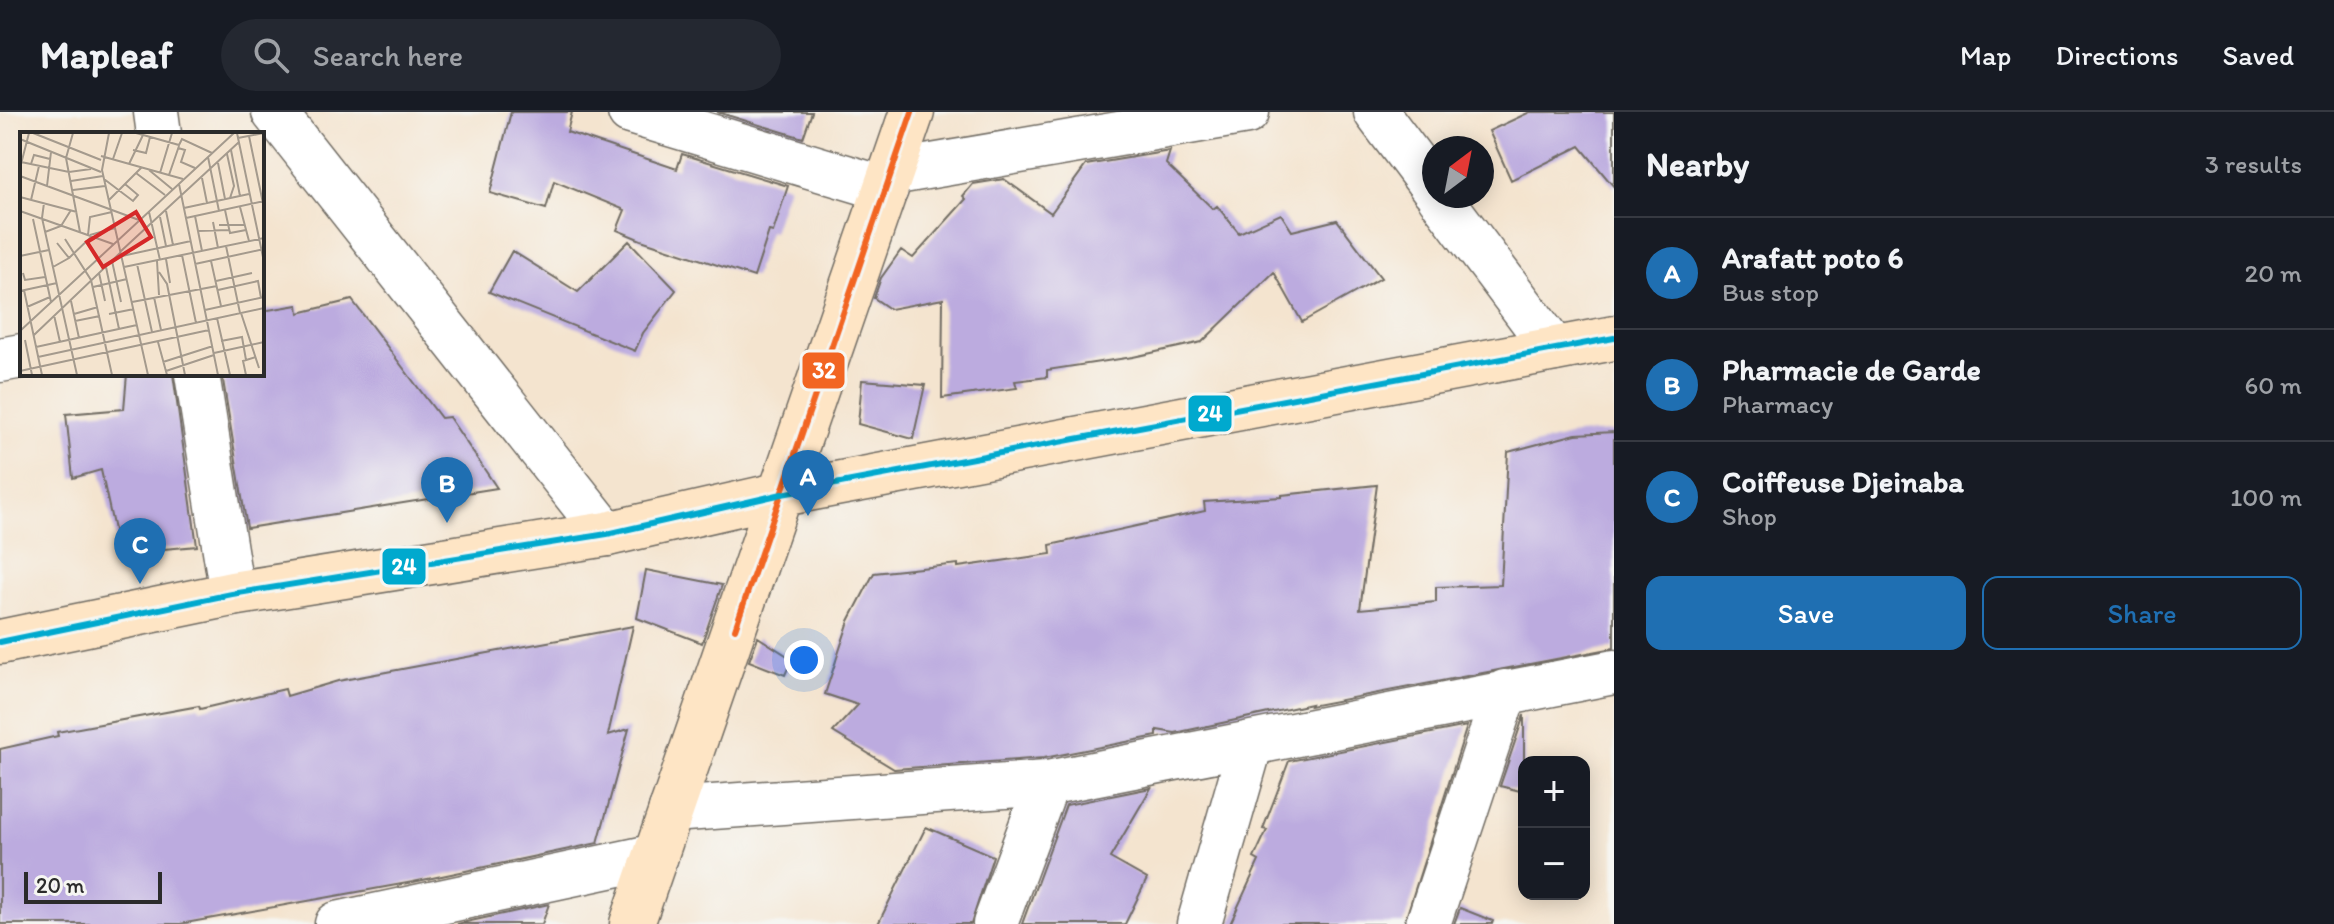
<!DOCTYPE html>
<meta charset="utf-8">
<style>
:root{--surface:#171b24;--page:#242831;--text:#f1f3f6;--muted:#9ea1a6;--line:#363941;--accent:#1f6fb2}
body{margin:0;font-family:Itim,sans-serif;background:var(--page);color:var(--text)}
.controls{position:absolute;right:24px;bottom:24px;display:grid;overflow:hidden;border-radius:16px;box-shadow:0 4px 20px #0003}
.controls button{width:72px;height:72px;display:grid;place-items:center;padding:0;border:0;border-bottom:2px solid var(--line);background:var(--surface);color:var(--text);font:40px sans-serif}
.compass{position:absolute;left:1422px;top:24px;width:72px;height:72px;border-radius:50%;background:var(--surface);box-shadow:0 4px 20px #0003;rotate:32deg}
.scale{position:absolute;left:24px;bottom:20px;width:138px;box-sizing:border-box;padding-left:8px;border:4px solid #2b2b2b;border-top:0;font-size:22px;line-height:28px;white-space:nowrap;color:#2b2b2b;-webkit-text-stroke:6px #f6f6f2;paint-order:stroke}
.you{position:absolute;left:804px;top:548px;width:28px;height:28px;margin:-20px;border:6px solid #fff;border-radius:50%;background:#1a73e8;box-shadow:0 0 0 12px #1a73e833}
.badge{display:grid;place-items:center;width:52px;height:52px;border-radius:50%;background:var(--accent);color:#fff;font-size:26px;font-weight:700}
.pin{position:absolute;translate:-50% -66px;filter:drop-shadow(0 2px 4px #0008)}
.pin::after{content:'';position:absolute;top:42px;width:28px;height:24px;background:inherit;clip-path:polygon(0 0,100% 0,50% 100%)}
.list{margin:0;padding:0;list-style:none}
h2{display:flex;justify-content:space-between;align-items:center;height:104px;margin:0;padding:0 32px;font-size:34px}
h2 small{font-size:26px;font-weight:400;color:var(--muted)}
.list li{display:grid;grid-template-columns:52px 1fr auto;gap:24px;align-items:center;box-sizing:border-box;height:112px;padding:0 32px;border-top:2px solid var(--line)}
.list b{display:block;font-size:30px;white-space:nowrap}
.list p{margin:0;font-size:26px;white-space:nowrap;color:var(--muted)}
.list em{font-size:26px;font-style:normal;color:var(--muted)}
.actions{display:flex;gap:16px;padding:24px 32px}
.actions a{flex:1;padding:18px 0;border:2px solid var(--accent);border-radius:16px;text-align:center;font-size:28px;color:var(--accent)}
.actions .main{background:var(--accent);color:#fff}
.icon{flex:none;width:44px;height:44px;fill:none;stroke:currentColor;stroke-width:2;stroke-linecap:round;stroke-linejoin:round}
.map{position:relative;flex:none;width:1614px;height:812px;overflow:hidden}
header{display:flex;align-items:center;gap:48px;box-sizing:border-box;height:112px;padding:0 40px;background:var(--surface);border-bottom:2px solid var(--line)}
header strong{font-size:38px}
nav{display:flex;gap:44px;margin-inline-start:auto;font-size:28px}
.search{width:560px;height:72px;background:var(--page);display:flex;align-items:center;gap:20px;box-sizing:border-box;padding:0 28px;border-radius:44px;color:var(--muted);font-size:30px}
main{display:flex}
aside{flex:1;background:var(--surface)}
.map>svg:first-child{display:block}
.building{fill:#bcabdf}
.lines{fill:none;stroke-linecap:round;stroke-linejoin:round}
.street-casing{stroke:#716c64;stroke-width:47}
.secondary-casing{stroke:#716c64;stroke-width:47}
.street{stroke:#fff;stroke-width:44}
.secondary{stroke:#fee5c5;stroke-width:44}
.bus-1-casing{stroke:#f6f6f2;stroke-width:12}
.bus-2-casing{stroke:#f6f6f2;stroke-width:12}
.bus-1{stroke:#f26522;stroke-width:6}
.bus-2{stroke:#00a9ce;stroke-width:6}
.inset-road{fill:none;stroke:#a49a8d;stroke-width:2}
.view{fill:#d62828;fill-opacity:0.15;stroke:#d62828;stroke-width:4}
.inset-edge{fill:none;stroke:#2b2b2b;stroke-width:4}
.line-badge{stroke:#f6f6f2;stroke-width:3}
.badge-label{font-size:22px;text-anchor:middle;font-weight:bold;fill:#fff}
</style>
<header>
<strong>Mapleaf</strong>
<div class="search"><svg class="icon" aria-label="search" viewBox="0 0 24 24"><circle cx="10" cy="10" r="6"/><path d="M15 15l6 6"/></svg>Search here</div>
<nav><a>Map</a><a>Directions</a><a>Saved</a></nav>
</header>
<main>
<div class="map">
<svg width="1614" height="812" viewBox="0 0 1614 812">
<rect width="100%" height="100%" fill="#f6f6f2"/>
<filter id="ink" filterUnits="userSpaceOnUse"><feTurbulence type="fractalNoise" baseFrequency=".0125" numOctaves="2"/><feDisplacementMap in="SourceGraphic" scale="16" xChannelSelector="R" yChannelSelector="G"/><feConvolveMatrix kernelMatrix="1 2 1 2 8 2 1 2 1" color-interpolation-filters="sRGB"/></filter>
<filter id="wash" filterUnits="userSpaceOnUse"><feTurbulence type="fractalNoise" baseFrequency=".006" numOctaves="4" result="noise"/><feDisplacementMap in="SourceGraphic" scale="32" xChannelSelector="R" yChannelSelector="G"/><feGaussianBlur stdDeviation="1.8" result="paint"/><feColorMatrix in="noise" values="0 0 0 0 0 0 0 0 0 0 0 0 0 0 0 0 0 1.4 0 .05"/><feComposite in="paint" operator="in"/></filter>
<g filter="url(#wash)">
<rect width="100%" height="100%" fill="#f4e4cf"/>
<g id="blocks">
<path class="building" d="M511,0H572L567,20L677,57L682,42L788,74L773,120L769,119L754,165L641,128L617,118L625,98L554,69L546,97L490,81Z
M717,0H812L803,26Z
M1530,0H1614V75L1580,34L1511,68L1489,19Z
M1170,39L1166,52L1213,97L1217,94L1239,121L1281,102L1292,119L1337,108L1381,166L1302,210L1274,160L1202,230L1133,245L1047,258V265L1015,269L1017,276L942,286L943,187L890,197L874,186L881,166L901,138L913,146L966,87L963,84L973,72L1004,67L1051,101L1086,53Z
M629,129L676,178L643,221L635,239L489,180L512,139L578,180Z
M352,188L441,306L449,305L497,376L247,416L222,262H262V199L298,193L299,201Z
M127,262H173L197,434L119,441L101,358L73,366L66,302L124,297Z
M862,268L925,273L913,327L858,312Z
M1614,320V536L1310,594L1311,592L1175,621L1157,618V624L1044,646L894,657L833,620L858,593L825,582L849,509L874,461L958,452V455L1051,442L1050,433L1205,399L1204,390L1282,385V383L1377,373L1360,497L1436,490V475L1501,473L1508,340L1576,322Z
M646,458L722,473L702,531L637,506Z
M633,514L608,623L629,617L598,731L413,770L180,812H0V637L58,624L57,620L199,594L200,597L285,577L287,584L338,569Z
M758,525L792,547L785,563L749,549Z
M1524,603V680L1500,674Z
M1467,614L1404,812H1230L1259,749L1254,746L1267,718L1263,717L1289,649Z
M1151,676L1110,746L1147,767L1125,812H1022L1066,693Z
M926,715L993,744L971,812H878Z
M549,792L542,812H457Z
M1460,796L1493,809L1492,812H1454Z"/>
</g>
</g>
<g filter="url(#ink)">
<use href="#blocks" fill-opacity="0" stroke="#716c64" stroke-width="2"/>
<g class="lines">
<g class="street-casing">
<path id="street" d="M156,0L159,22
M274,0L607,422
M630,0L886,77
M1376,0L1434,77
M891,61L1247,0
M1439,84L1554,237
M0,248L22,244
M197,262L232,482
M671,698L1047,671L1614,560
M337,812L656,744
M995,812L1047,671
M1199,812L1251,631
M1428,812L1505,580"/>
</g>
<g class="secondary-casing">
<path id="secondary" d="M0,530L232,482L607,422L782,382L1614,226
M632,812L912,0"/>
</g>
<use href="#street" class="street"/>
<use href="#secondary" class="secondary"/>
<g class="bus-1-casing">
<path id="bus-1" d="M735,517L912,0"/>
</g>
<g class="bus-2-casing">
<path id="bus-2" d="M0,530L232,482L607,422L782,382L1614,226"/>
</g>
<use href="#bus-1" class="bus-1"/>
<use href="#bus-2" class="bus-2"/>
</g>
</g>
<g transform="translate(20 20)">
<rect width="244" height="244" fill="#f4e4cf"/>
<path class="inset-road" d="M13,1L81,28M53,1L46,26L60,100M89,1L82,38L128,243M116,1L159,13L162,7L192,21M217,1L244,130M229,4L244,76M218,6L244,1M0,7L81,40M158,16L165,18L161,30L175,36M113,18L126,21L130,5M211,18L220,64M207,22L214,54L210,66M81,24L163,47M188,25L199,79M93,27L102,1M1,30L49,40L71,37M198,31L205,67M11,32L14,23L30,27M109,32L123,3M0,36L9,1M129,38L152,57M116,41L145,63M140,41L152,1M149,43L159,14M0,44L119,88M182,46L187,71M84,47L113,69L118,63L105,52M51,49L83,44M159,52L198,243M27,54L31,20M53,58L85,54M0,65L57,80M11,68L19,34M89,68L121,36M24,71L22,86L57,243M220,75L229,109M164,76L229,62M205,78L210,101L226,98M0,79L93,112M146,79L153,113M129,80L140,128M175,84L182,119M140,85L146,114M166,86L244,69M13,87L31,170M193,90L198,116M199,93H225M178,99L209,98M25,100L41,94L51,78M68,103L70,85L92,80M70,103L95,96M45,107L71,148L92,243M206,114L220,181M101,119L219,10M162,123L176,191M0,124L29,118M102,124L171,109M49,126L71,105M146,127L150,151M92,129L101,170M137,129L139,163M191,129L201,174M117,132L132,200M175,132L244,117M33,135L49,126L37,111M86,135L99,197M104,135L244,106M139,140L147,152L165,243M3,141L5,148L25,145M79,141L85,169M196,149L232,141M73,155L107,147M4,158L22,243M198,158L238,149L241,166M0,159L37,151M134,165L141,198M51,169L59,206M112,170L197,154M7,175L30,165M185,178L244,165M221,181L239,236M54,182L78,175M89,182L114,177M34,183L40,210M197,186L210,243M55,189L80,184M0,199L214,1M14,203L100,121M5,208L12,243M201,209L222,205L226,228M138,210L147,243M16,215L117,193M194,221L244,210M18,225L244,176M143,230L193,214M0,239L189,198M146,239L194,223M226,243L223,229L236,225"/>
<path class="view" d="M116,80L131,105L83,135L67,110Z"/>
<rect width="244" height="244" class="inset-edge"/>
</g>
<g class="line-badge">
<rect x="801" y="239" width="45" height="39" rx="8" fill="#f26522"/>
<rect x="1187" y="282" width="46" height="39" rx="8" fill="#00a9ce"/>
<rect x="381" y="435" width="46" height="39" rx="8" fill="#00a9ce"/>
</g>
<g class="badge-label">
<text x="824" y="266">32</text>
<text x="1210" y="309">24</text>
<text x="404" y="462">24</text>
</g>
</svg>
<div class="controls">
<button>+</button>
<button>−</button>
</div>
<svg class="compass" viewBox="-18 -18 36 36"><path d="M0-13l5 13h-10z" fill="#e53935"/><path d="M0 13l5-13h-10z" fill="#9ea1a6"/></svg>
<div class="scale">20 m</div>
<div class="you"></div>
<div class="pin badge" style="left:808px;top:404px">A</div>
<div class="pin badge" style="left:447px;top:411px">B</div>
<div class="pin badge" style="left:140px;top:472px">C</div>
</div>
<aside>
<h2>Nearby<small>3 results</small></h2>
<ul class="list">
<li><span class="badge">A</span><div><b>Arafatt poto 6</b><p>Bus stop</p></div><em>20 m</em></li>
<li><span class="badge">B</span><div><b>Pharmacie de Garde</b><p>Pharmacy</p></div><em>60 m</em></li>
<li><span class="badge">C</span><div><b>Coiffeuse Djeinaba</b><p>Shop</p></div><em>100 m</em></li>
</ul>
<div class="actions"><a class="main">Save</a><a>Share</a></div>
</aside>
</main>
